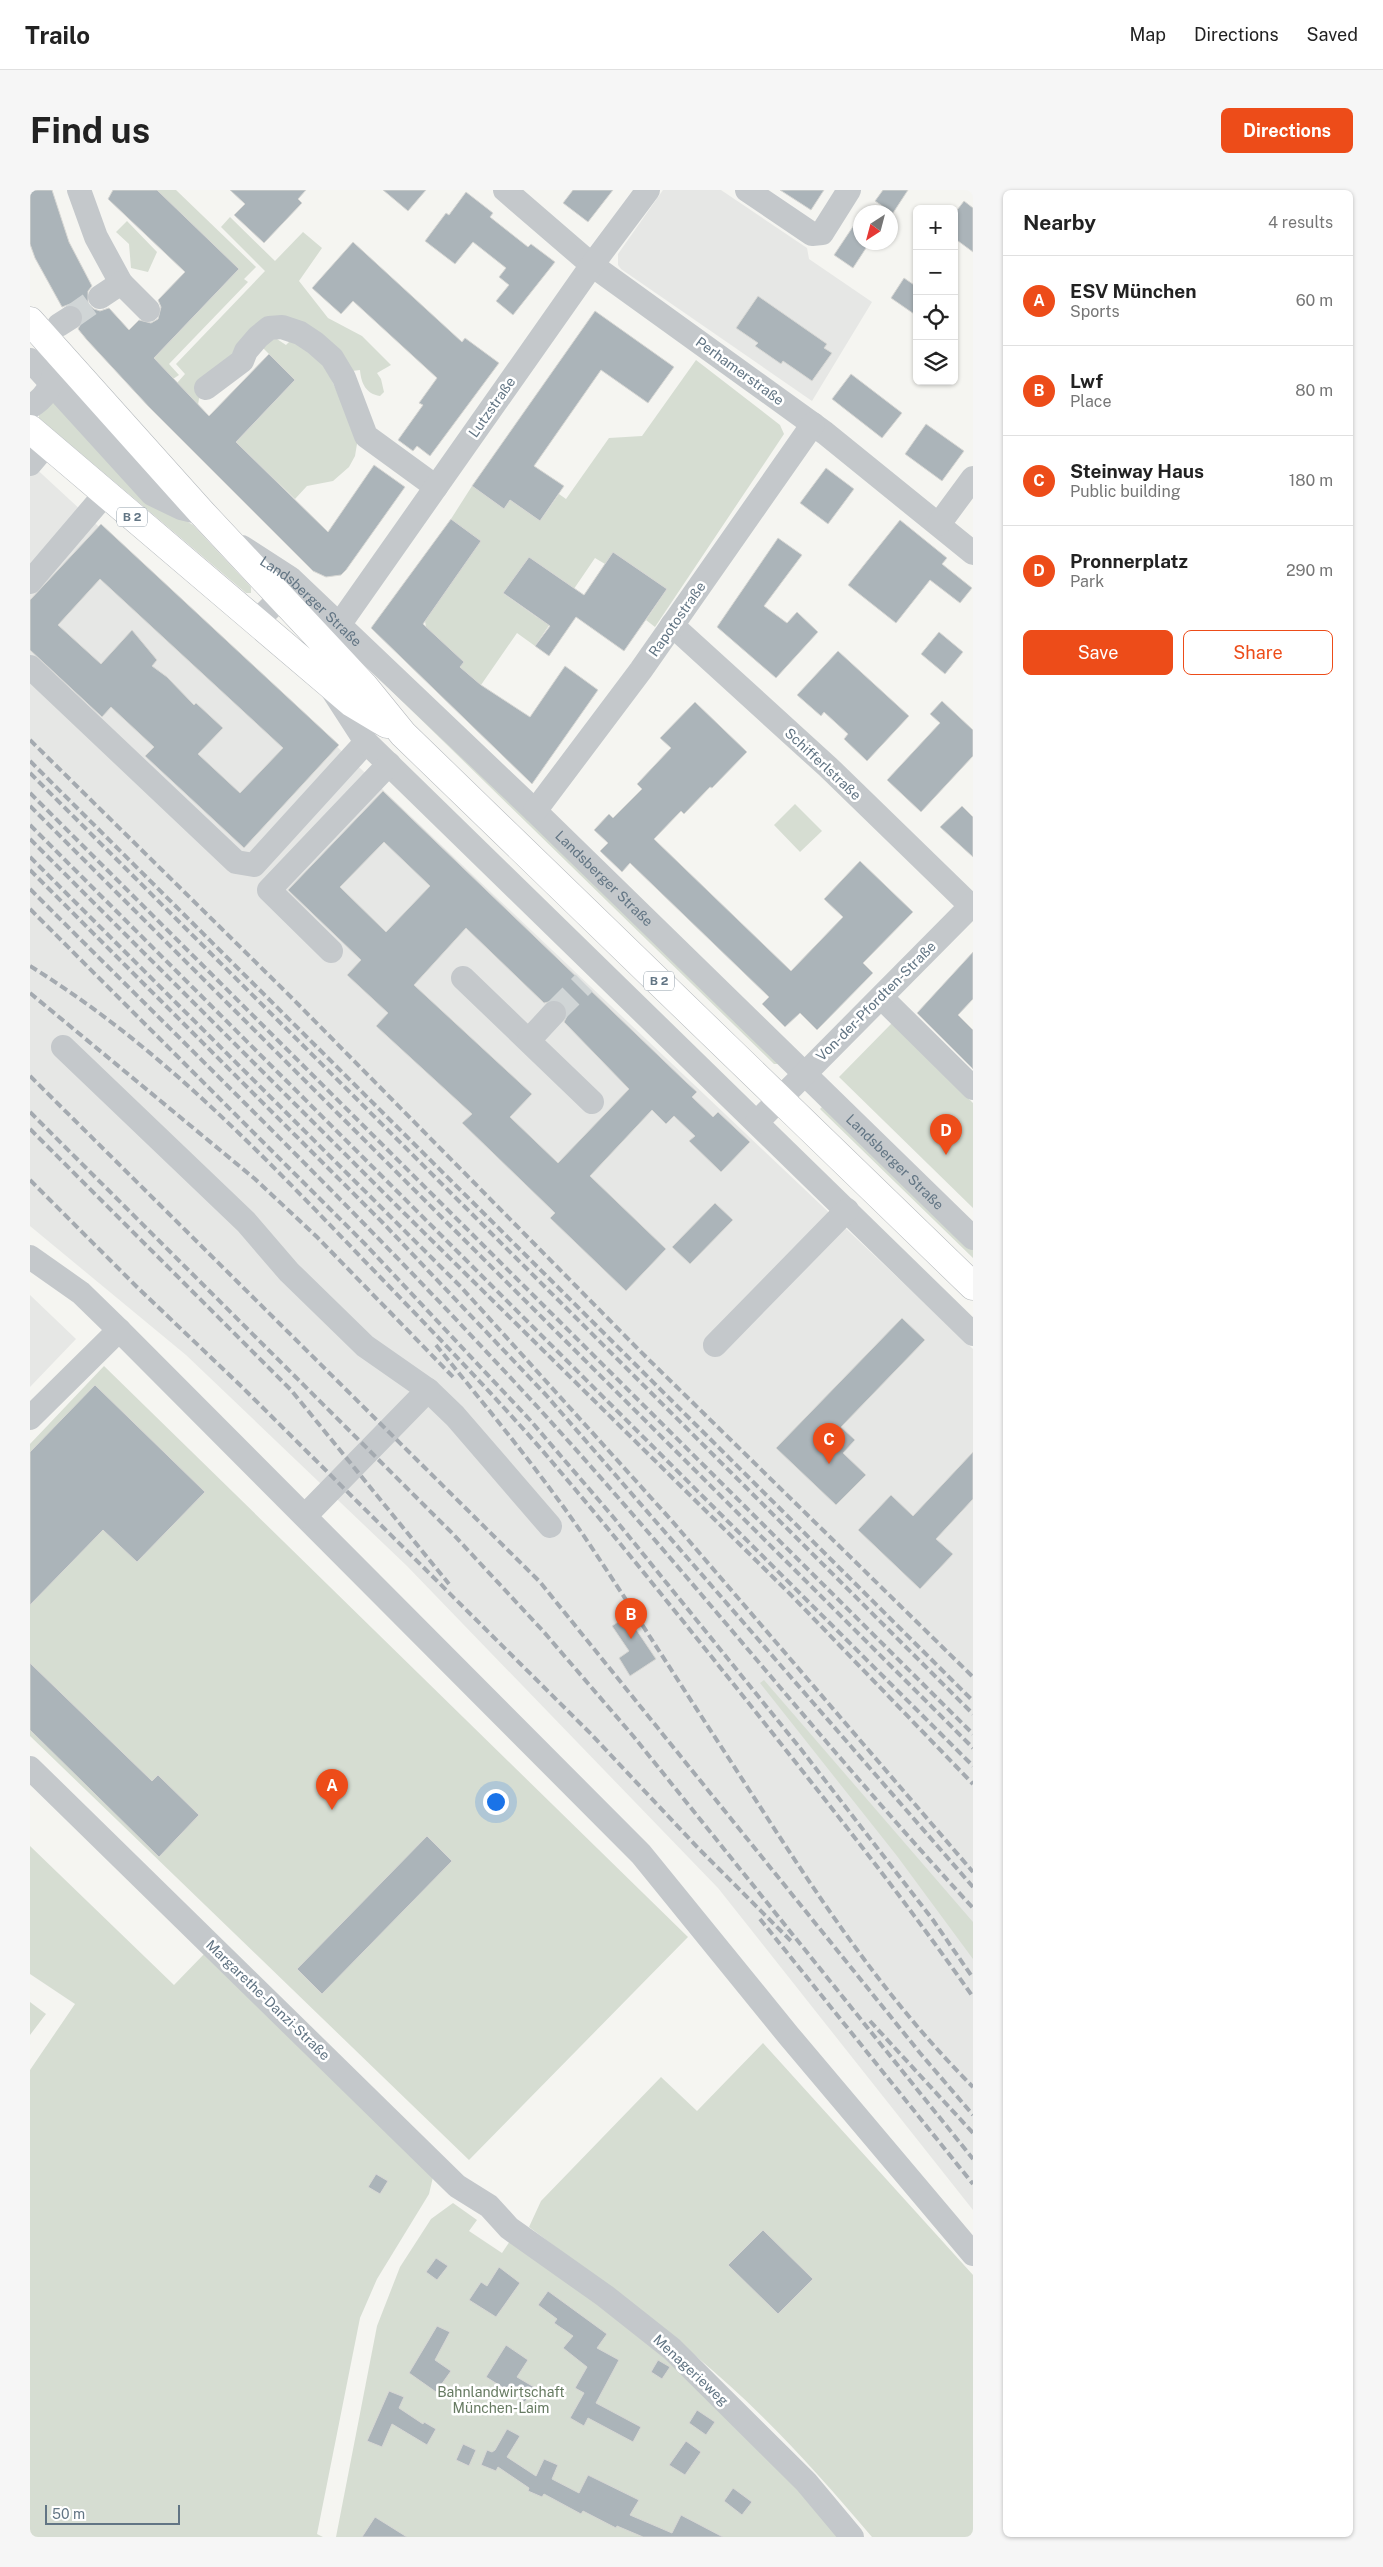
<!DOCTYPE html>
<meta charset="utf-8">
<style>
:root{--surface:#fff;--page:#f6f6f6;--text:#222;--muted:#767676;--line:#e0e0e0;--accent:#ed4c19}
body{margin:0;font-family:"Public Sans",sans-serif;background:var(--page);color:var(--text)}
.controls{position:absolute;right:15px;top:15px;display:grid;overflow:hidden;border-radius:8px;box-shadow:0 1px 4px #0004}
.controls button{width:45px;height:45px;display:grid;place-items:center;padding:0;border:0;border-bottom:1px solid var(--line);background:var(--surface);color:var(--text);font:25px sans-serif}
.compass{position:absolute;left:823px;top:15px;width:45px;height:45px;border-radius:50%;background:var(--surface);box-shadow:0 1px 4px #0004;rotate:216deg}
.scale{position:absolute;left:15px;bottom:12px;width:135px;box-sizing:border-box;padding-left:5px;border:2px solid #627584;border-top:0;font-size:14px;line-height:18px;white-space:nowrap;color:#627584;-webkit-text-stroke:4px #fff;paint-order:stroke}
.you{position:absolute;left:465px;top:1611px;width:18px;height:18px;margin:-12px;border:4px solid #fff;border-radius:50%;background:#1a73e8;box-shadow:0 0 0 8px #1a73e833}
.badge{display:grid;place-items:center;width:32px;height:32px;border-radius:50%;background:var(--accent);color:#fff;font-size:16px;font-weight:700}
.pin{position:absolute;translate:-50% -41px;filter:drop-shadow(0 1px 2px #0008)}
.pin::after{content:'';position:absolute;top:26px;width:18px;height:15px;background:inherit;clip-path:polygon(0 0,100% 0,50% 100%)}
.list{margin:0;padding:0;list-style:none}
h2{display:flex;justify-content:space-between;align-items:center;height:65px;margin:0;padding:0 20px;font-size:21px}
h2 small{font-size:16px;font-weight:400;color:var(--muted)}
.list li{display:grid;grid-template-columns:32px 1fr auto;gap:15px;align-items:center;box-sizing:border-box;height:90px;padding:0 20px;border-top:1px solid var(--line)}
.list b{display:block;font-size:19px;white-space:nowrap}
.list p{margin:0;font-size:16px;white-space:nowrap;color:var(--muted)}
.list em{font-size:16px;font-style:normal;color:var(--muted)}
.actions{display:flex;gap:10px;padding:15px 20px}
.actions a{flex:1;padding:11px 0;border:1px solid var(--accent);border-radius:8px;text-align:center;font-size:18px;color:var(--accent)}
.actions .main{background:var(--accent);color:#fff}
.icon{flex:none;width:28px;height:28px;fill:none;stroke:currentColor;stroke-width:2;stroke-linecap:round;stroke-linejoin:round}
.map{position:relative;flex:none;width:943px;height:2347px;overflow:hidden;border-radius:8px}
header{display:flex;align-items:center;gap:30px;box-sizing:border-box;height:70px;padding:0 25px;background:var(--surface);border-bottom:1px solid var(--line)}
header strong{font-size:24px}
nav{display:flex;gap:28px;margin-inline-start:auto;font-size:18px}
.intro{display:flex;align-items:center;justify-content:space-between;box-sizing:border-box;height:120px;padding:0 30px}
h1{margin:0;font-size:35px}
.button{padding:12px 22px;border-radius:8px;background:var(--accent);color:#fff;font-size:18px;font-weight:700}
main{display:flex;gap:30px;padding:0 30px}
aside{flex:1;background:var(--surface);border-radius:8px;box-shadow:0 1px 4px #0004}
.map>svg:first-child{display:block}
.built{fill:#e6e7e5}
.green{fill:#d6ddd2;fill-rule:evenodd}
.building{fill:#abb4b9;stroke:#d7d7d4;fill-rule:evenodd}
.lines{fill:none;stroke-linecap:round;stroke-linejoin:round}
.minor-tunnel{stroke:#d0d5d6;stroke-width:24;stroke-dasharray:24 12;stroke-linecap:butt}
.major-casing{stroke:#b5b9bd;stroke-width:29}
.minor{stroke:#c4c8cb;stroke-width:24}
.major{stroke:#fff;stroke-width:28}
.rail{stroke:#a4aab0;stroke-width:4;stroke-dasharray:8 4;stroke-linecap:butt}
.labels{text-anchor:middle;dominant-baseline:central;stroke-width:5;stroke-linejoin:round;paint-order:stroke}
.shield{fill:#fff;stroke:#919ea9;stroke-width:1}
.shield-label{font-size:12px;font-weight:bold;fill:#627584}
.street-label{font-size:14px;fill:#627584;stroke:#fff}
.park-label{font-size:14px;fill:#677b62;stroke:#fff}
</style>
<header>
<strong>Trailo</strong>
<nav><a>Map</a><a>Directions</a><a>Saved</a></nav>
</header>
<div class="intro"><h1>Find us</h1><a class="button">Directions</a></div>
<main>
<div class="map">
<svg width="943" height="2347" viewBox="0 0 943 2347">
<rect width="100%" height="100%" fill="#f5f5f1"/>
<path class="built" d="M633,0H691L777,58L779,69L842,112L782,211L591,79L588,75V64Z
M0,273L331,579L943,1159V2020L688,1698L377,1376L156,1165L0,1036Z
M0,1105L46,1149L0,1197Z"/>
<path class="green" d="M126,0H146L226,77L214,89L218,92L139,174L149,185L143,189L124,168L208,80Z
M200,27L245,71L273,42L292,58L269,91L298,128L332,146L361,175L347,183L351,189L354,202L350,206C336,204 331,193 330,180L322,181L257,136L171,196L168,215L147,193L155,184L146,174L235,81L191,37Z
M97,31L127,62L118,82L101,78L99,54L86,42Z
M247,149L256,155L260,151L273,156L293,171L328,248L325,266L319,277L303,291L277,296L265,309L206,252L265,190L230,155L237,150Z
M666,170L750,235L754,244L625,437L616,430L637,399L583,362L575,374L565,368L505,456L487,443L451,495L430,477L433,472L396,437L395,431L450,351L421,329L442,296L474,319L480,310L510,331L529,304L536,309L579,248L612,246ZM499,367L534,391L508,428L474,404Z
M25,208L117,307L163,335L221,397V403H216L9,228V223Z
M285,419L748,872L747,874H744L331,471Z
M765,614L792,641L770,662L744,635Z
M862,833L943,913V1018L809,887Z
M794,915L943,1060V1068L790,919Z
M74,1176L658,1747L439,1970L0,1546V1254Z
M734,1490L943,1732V1769L867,1666L730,1493Z
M0,1656L144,1795L177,1761L404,1983L399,2004L347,2089L330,2128L287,2344L293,2347H0V1880L45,1814L0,1784Z
M0,1812L16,1824L0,1845Z
M733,1853L943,2085V2347H842C798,2295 750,2241 699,2195C636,2138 567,2088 499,2037L511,2011L631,1887L667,1921Z
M423,2013L447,2030L439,2041L472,2063L480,2051L628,2155L765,2295L811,2347H306L347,2136L370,2077L401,2029Z"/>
<path class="building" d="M0,0H22L39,52L62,96L58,101V114L64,119L70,121L79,118L99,140L109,130L121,133L128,129L131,117L128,110L155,82L78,9L83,0H127L209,79L124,168L179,226L239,164L265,190L206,252L298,342L344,275L375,297L316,380L311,385L296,387L283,381L119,217L57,150L48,139L54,128L52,121L47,116L40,114L32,117L5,68L0,54Z
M200,0H276L268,9L272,13L234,53L204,25L215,14Z
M353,0H396L378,21Z
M543,0H583L558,32L533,13Z
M750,0H794L781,20Z
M853,0H878L863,23L845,11Z
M436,2L463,23L460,27L498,57L501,54L525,72L483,125L466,111L479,95L469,87L476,78L443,52L425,74L395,51L416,23L419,25Z
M934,11L943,18V62L924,48V24Z
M830,26V52H840L823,78L804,65Z
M323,52L432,152L435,148L469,173L400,266L387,256L383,261L368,250L393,215L389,213L407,188L323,111L311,124L282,98Z
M874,88L887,97V126L861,108Z
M728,106L797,154L794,158L802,163L782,191L753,171L751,174L725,156L728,153L706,138Z
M565,121L644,177L618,213L571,180L504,276L534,296L510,331L480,310L474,319L442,296Z
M821,184L872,223L852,248L802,209Z
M896,234L934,261L912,291L875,264Z
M796,278L824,299L798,334L770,313Z
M421,329L451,351L393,434L434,472L430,477L451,495L500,527L535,476L568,500L502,594L341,438Z
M870,330L917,368L912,374L942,398L930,413L900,390L866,433L818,395Z
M71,334L309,555L214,658L115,566L124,557L81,517L72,527L0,460V410ZM70,389L253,558L210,603L168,564L193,538L166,513L164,515L137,487L122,476L127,470L102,440L71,474L28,435Z
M748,348L772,365L734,416L757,433L767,422L788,442L746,488L687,437Z
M583,362L637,399L594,461L546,427L519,466L505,456L520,436L473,403L499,367L554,405Z
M909,442L933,462L915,484L891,464Z
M808,461L879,526L837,571L814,549L818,544L794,522L791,526L767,505Z
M912,511L943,540V566L891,622L857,590L910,533L900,524Z
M665,512L717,562L682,598L680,597L654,624L651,621L624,649L761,781L813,727L794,709L830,671L883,722L833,773L843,783L787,840L770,823L755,837L732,814L739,807L600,673L592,682L570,661L578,653L564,640L579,624L583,628L612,599L607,594L641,558L630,548Z
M353,601L656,892L667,902L662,907L683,927L688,922L720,952L691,982L659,951L665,946L644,926L636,934L622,920L560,986L636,1059L596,1101L520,1028L525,1023L432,933L442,924L346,836L358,823L317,785L331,770L258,700ZM354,652L400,696L356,742L310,697ZM436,738L514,813L527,810L534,813L537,826L534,832L599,899L528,973L480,927L502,904L384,795Z
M932,616L943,627V667L910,637Z
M943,762V809L928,825L943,840V879L887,823Z
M685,1013L703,1030L660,1074L642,1057Z
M872,1128L895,1150L811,1237L825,1250L813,1263L836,1285L806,1315L746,1258Z
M65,1195L175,1302L107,1372L73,1340L0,1415V1262Z
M943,1262V1309L906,1349L923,1364L890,1399L828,1340L861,1305L883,1326Z
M597,1426L626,1469L600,1486L589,1468L599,1461L582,1436Z
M0,1473L122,1591L128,1585L169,1625L129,1667L0,1540Z
M397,1646L422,1671L292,1804L267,1779Z
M346,1984L358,1991L350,2004L338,1997Z
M733,2040L783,2089L748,2124L698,2075Z
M406,2068L418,2076L407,2090L396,2082Z
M469,2077L490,2093L466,2127L439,2110L451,2092L457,2096Z
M518,2101L577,2144L567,2158L589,2170L566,2213L611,2237L603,2252L558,2228L554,2236L540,2228L554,2203L545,2198L557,2177L533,2158L543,2146L524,2133L527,2129L508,2115Z
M407,2136L420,2142L405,2170L421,2181L406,2202L379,2183Z
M476,2155L498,2170L487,2187L504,2197L495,2212L485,2206L484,2209L470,2201L472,2197L456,2187Z
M628,2170L640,2177L632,2189L621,2182Z
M359,2201L374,2207L369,2218L393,2234L394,2232L406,2239L397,2255L362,2234L352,2257L337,2251Z
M667,2220L685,2232L676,2245L659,2233Z
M477,2239L490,2246L477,2267L506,2286L514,2269L528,2275L522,2289L549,2303L558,2285L609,2310L600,2325L642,2343L651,2325L693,2347H613L587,2336L586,2338L553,2321L551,2324L514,2304L512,2307L498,2301L499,2298L468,2277L466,2281L451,2275L457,2260L462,2262L465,2260Z
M656,2251L671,2262L655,2285L639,2275Z
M433,2254L446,2260L439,2276L426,2270Z
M703,2298L722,2312L712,2325L694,2311Z
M345,2327L377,2347H332Z"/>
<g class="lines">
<path class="minor-tunnel" d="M40,128L70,107
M524,823L554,793"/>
<g class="major-casing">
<path id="major" d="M0,131L172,323L334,496L373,544L943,1096
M0,239L322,513L357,534"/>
</g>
<g class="minor">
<path d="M49,0L66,47L91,93L118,120"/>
<path d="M475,0L562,75L795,243L943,363"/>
<path d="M717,0L782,44L792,43L819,0"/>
<path d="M70,107L91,93"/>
<path d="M29,135L40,128"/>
<path d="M0,170L122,304L151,318L172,323"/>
<path d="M176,198L212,171L216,161L228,147L239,138L252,137L270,143L285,153L302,168L314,188L336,246L406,297"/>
<path d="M0,217C15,208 21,197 25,181"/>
<path d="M0,274L17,254"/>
<path d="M909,334L943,288"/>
<path id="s1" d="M212,357L260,388L505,621L943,1048"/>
<path d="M0,392L75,304"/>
<path d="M226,432L250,408"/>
<path d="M309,435L562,75L618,0"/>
<path d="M642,435L798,577L941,716"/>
<path d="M0,477L206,672L224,675L336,552"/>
<path d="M303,501L336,552L943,1144"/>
<path d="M505,621L611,480L783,234"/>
<path d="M301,761L239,700L359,574"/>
<path d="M433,788L562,912"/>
<path d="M852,808L943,898"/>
<path d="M499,850L524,823"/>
<path d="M33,857L216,1032L259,1082L335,1156L398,1200L425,1226L520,1336"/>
<path d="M727,932L943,714"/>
<path d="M0,1067L51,1103L89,1140L611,1664L759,1846L943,2064"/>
<path d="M685,1155L817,1020"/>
<path d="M0,1228L89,1140"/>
<path d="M275,1326L398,1200"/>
<path d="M0,1578L427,1996L459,2016L479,2038L575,2106L642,2159L776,2292L822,2347"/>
</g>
<use href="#major" class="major"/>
<path class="rail" d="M0,550L263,809L610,1161L943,1487
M0,571L943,1511
M0,583L943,1524
M0,603L943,1544
M0,616L943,1558
M0,635L943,1576
M0,649L369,1018L760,1404L943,1594
M0,667L431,1097L642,1331L943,1682
M0,680L353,1033L516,1205L943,1697
M0,699C173,872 348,1042 513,1223C660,1385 795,1557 943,1718
M0,719L336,1055L500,1230L584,1328L770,1558L903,1730L943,1788
M0,776C136,860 242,975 352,1089C406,1145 460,1201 511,1259C583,1343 652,1430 721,1516C797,1612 873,1707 943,1807
M0,803L225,989L287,1047L424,1188
M0,886L510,1392L890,1863L943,1925
M0,922L422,1343L513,1441L604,1547L943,1969
M0,939L261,1200L419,1394
M0,990L108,1098L212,1197L561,1544L670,1660L761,1751
M406,1155C458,1219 512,1284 558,1352C604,1421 648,1491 694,1561C770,1678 843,1797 943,1897
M730,1729L943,1994
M840,1831L943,1943"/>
</g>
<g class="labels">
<g class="shield">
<rect x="87" y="317.5" width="30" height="19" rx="4"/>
<rect x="614" y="781.5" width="30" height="19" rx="4"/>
</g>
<g class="shield-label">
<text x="102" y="327">B 2</text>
<text x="629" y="791">B 2</text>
</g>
<g class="street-label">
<text transform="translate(710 181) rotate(36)">Perhamerstraße</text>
<text transform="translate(462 217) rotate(-55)">Lutzstraße</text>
<text stroke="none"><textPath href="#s1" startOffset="88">Landsberger Straße</textPath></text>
<text transform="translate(647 429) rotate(-55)">Rapotostraße</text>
<text transform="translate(793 574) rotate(43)">Schifferlstraße</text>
<text stroke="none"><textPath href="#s1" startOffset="492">Landsberger Straße</textPath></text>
<text transform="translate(846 811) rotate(-45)">Von-der-Pfordten-Straße</text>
<text stroke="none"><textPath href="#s1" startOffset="898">Landsberger Straße</textPath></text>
<text transform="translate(238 1810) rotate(44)">Margarethe-Danzi-Straße</text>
<text transform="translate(661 2180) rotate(43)">Menagerieweg</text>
</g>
<g class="park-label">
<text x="471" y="2202">Bahnlandwirtschaft<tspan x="471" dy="16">München-Laim</tspan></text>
</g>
</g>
</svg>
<div class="controls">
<button>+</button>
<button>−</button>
<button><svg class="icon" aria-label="locate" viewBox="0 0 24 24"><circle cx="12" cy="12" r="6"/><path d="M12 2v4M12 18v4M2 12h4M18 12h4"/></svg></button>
<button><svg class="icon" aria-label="layers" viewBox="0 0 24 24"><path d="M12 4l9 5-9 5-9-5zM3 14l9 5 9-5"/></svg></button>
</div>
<svg class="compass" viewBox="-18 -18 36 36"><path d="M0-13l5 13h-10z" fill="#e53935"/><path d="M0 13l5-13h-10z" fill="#767676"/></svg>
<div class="scale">50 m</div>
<div class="you"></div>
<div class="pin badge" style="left:302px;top:1620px">A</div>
<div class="pin badge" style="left:601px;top:1449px">B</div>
<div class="pin badge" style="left:799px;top:1274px">C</div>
<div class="pin badge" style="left:916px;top:965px">D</div>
</div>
<aside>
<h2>Nearby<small>4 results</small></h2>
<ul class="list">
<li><span class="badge">A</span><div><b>ESV München</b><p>Sports</p></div><em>60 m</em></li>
<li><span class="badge">B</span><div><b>Lwf</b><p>Place</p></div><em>80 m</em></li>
<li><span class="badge">C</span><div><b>Steinway Haus</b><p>Public building</p></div><em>180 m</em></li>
<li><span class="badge">D</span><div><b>Pronnerplatz</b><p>Park</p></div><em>290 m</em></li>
</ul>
<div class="actions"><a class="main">Save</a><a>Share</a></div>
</aside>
</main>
